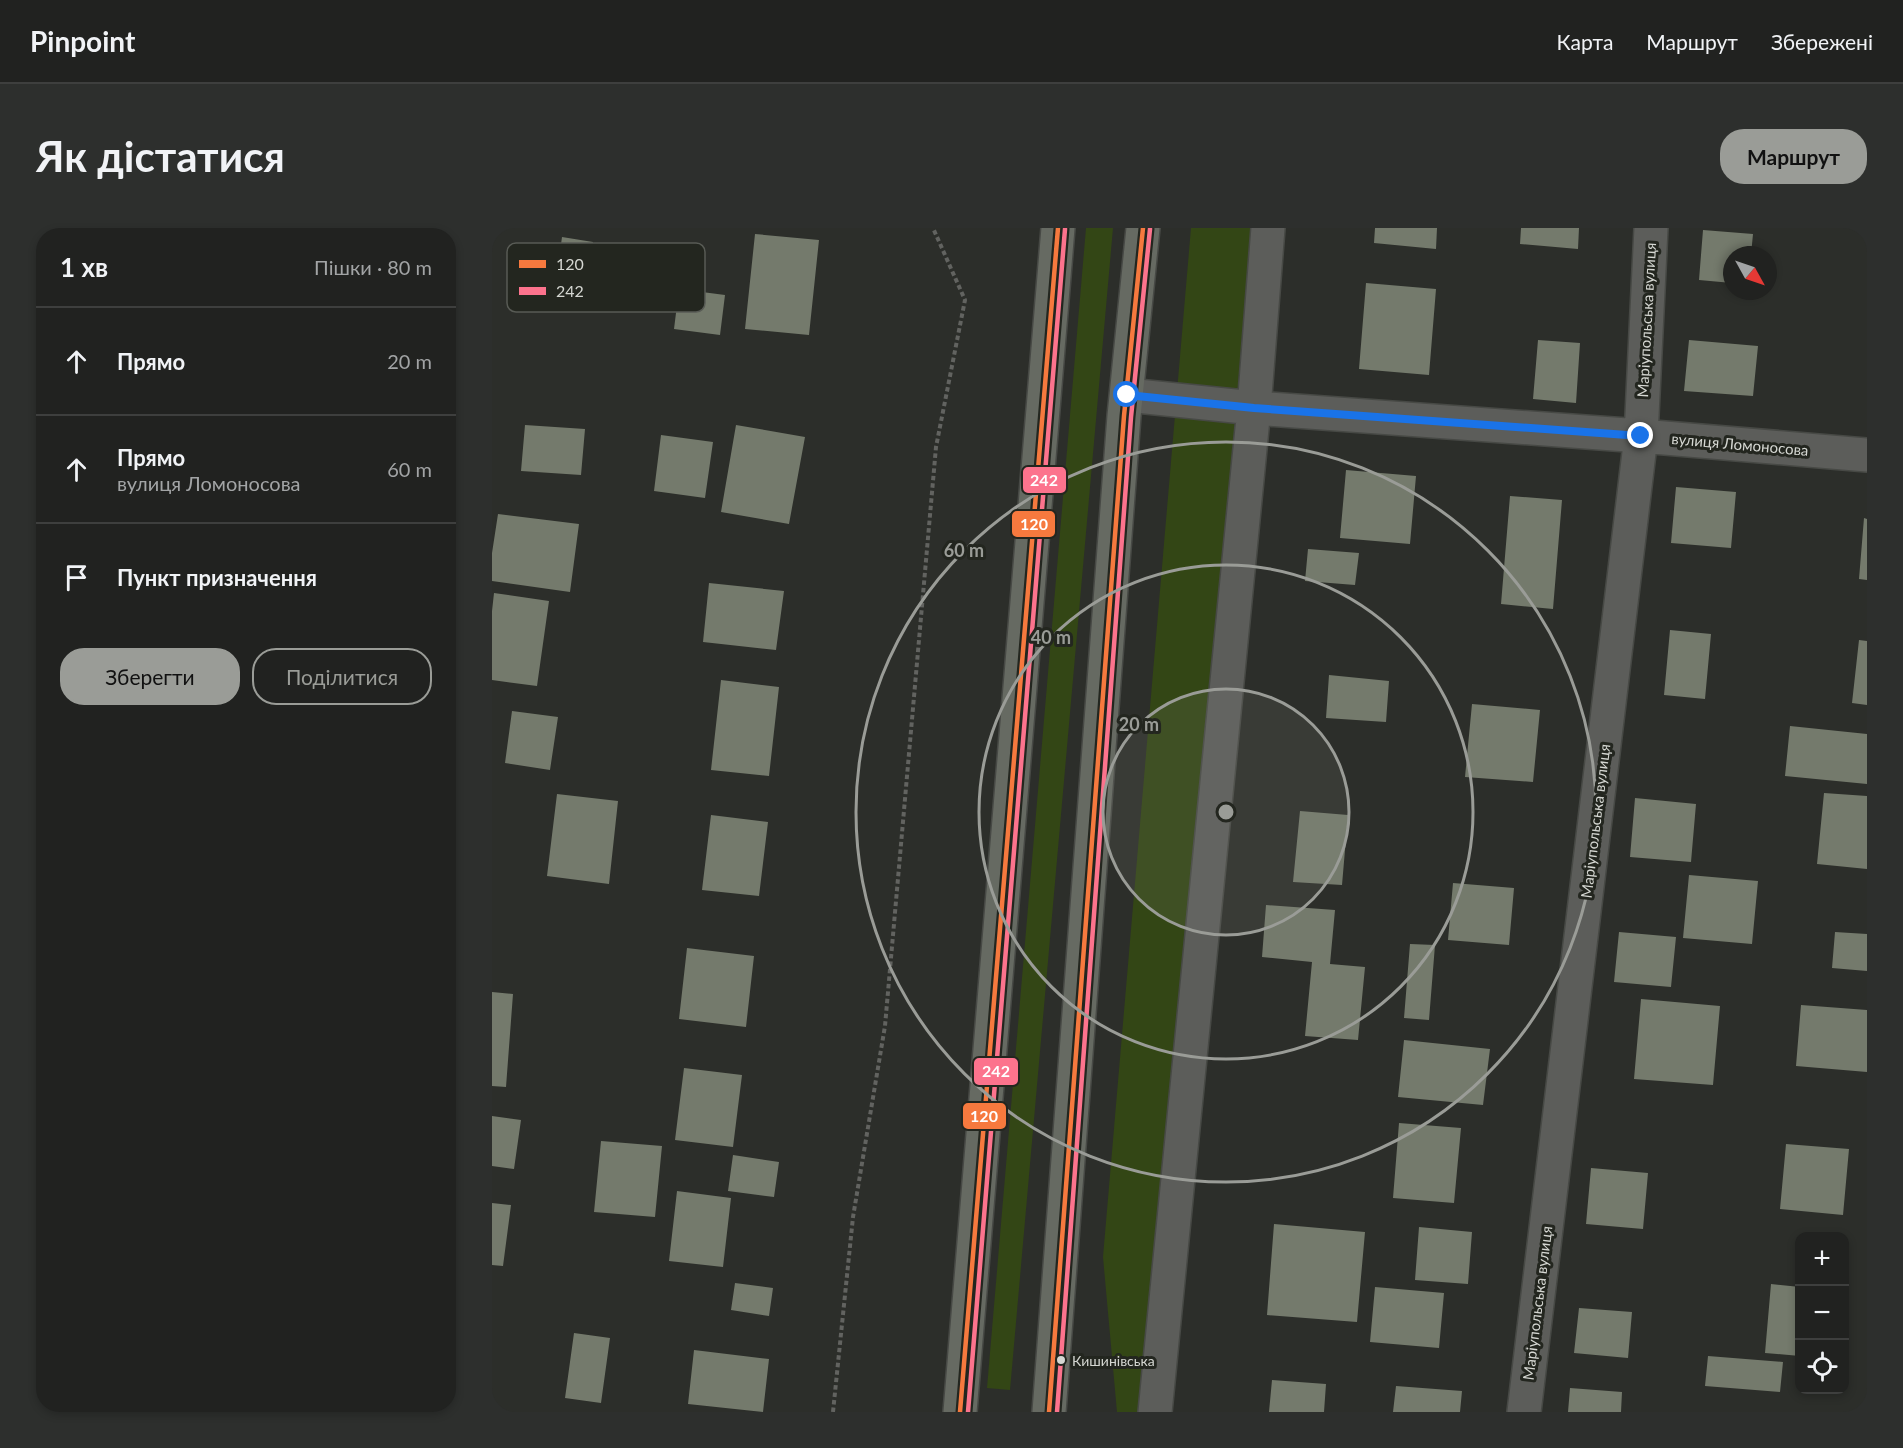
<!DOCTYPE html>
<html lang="uk">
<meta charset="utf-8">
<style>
:root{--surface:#212220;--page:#2d2f2d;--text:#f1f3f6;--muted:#a2a4a5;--line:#3e3f3e;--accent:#9a9c97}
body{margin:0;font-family:Lato,sans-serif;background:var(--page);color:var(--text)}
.controls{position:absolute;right:18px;bottom:18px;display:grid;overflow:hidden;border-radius:12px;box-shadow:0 3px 9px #0003}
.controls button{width:54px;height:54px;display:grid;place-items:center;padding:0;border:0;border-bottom:2px solid var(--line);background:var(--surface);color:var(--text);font:30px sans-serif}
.compass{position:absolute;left:1231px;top:18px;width:54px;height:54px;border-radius:50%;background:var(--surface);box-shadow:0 3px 9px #0003;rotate:130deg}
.stop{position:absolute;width:18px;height:18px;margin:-14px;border:4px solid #1a73e8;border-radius:50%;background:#fff}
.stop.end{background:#1a73e8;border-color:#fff;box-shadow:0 2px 6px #0008}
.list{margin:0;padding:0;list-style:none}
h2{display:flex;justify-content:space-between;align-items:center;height:78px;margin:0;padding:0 24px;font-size:26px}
h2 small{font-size:20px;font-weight:400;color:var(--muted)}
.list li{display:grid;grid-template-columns:39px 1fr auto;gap:18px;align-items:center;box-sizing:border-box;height:108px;padding:0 24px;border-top:2px solid var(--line)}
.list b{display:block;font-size:22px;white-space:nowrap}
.list p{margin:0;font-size:20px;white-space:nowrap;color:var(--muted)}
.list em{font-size:20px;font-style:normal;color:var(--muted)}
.actions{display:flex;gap:12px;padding:18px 24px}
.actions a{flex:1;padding:14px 0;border:2px solid var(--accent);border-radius:24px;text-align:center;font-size:21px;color:var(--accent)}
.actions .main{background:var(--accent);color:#111}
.icon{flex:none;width:33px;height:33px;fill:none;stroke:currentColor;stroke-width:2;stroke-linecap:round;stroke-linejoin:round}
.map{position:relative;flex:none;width:1375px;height:1184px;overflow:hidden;border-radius:24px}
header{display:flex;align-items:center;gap:36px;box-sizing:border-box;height:84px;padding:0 30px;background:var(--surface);border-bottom:2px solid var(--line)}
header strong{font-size:28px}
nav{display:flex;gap:33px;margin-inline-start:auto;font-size:21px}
.intro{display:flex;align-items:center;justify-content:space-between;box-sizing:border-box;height:144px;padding:0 36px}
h1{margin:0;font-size:42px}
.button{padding:15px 27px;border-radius:24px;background:var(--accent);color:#111;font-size:21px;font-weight:700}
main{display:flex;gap:36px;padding:0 36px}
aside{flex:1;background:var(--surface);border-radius:24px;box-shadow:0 3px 9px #0003}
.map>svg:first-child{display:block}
.green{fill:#334615}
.building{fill:#747a6c}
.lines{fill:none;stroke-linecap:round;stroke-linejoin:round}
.minor-casing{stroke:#474945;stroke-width:36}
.primary-casing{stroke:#474945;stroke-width:36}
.path{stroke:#626360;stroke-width:4;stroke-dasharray:4.5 3;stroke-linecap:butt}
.minor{stroke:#5c5d5a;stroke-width:33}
.primary{stroke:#666a62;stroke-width:33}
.bus-1-casing{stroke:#23261f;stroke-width:9}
.bus-2-casing{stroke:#23261f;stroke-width:9}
.bus-1{stroke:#f6793e;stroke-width:4.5}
.bus-2{stroke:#fc738d;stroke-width:4.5}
.route{stroke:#1a73e8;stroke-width:8}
.ring{fill:none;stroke:#9a9c97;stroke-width:3}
.bus-dot{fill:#d5d7d2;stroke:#23261f;stroke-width:2}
.labels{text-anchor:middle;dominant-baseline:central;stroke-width:6;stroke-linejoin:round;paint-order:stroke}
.bus-label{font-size:14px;fill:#d5d7d2;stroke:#23261f;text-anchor:start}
.street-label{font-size:15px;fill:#d5d7d2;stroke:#23261f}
.key{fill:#23261f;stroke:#585b55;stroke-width:1.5}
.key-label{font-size:16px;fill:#d5d7d2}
.centre{fill:#9a9c97;stroke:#23261f;stroke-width:3}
.ring-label{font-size:18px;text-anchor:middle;font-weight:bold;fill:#9a9c97;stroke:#23261f;stroke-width:6;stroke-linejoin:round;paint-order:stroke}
.line-badge{stroke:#23261f;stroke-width:2}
.badge-label{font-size:16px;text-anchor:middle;font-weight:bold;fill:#fff}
</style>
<header>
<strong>Pinpoint</strong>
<nav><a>Карта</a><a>Маршрут</a><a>Збережені</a></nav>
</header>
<div class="intro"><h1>Як дістатися</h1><a class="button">Маршрут</a></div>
<main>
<aside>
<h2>1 хв<small>Пішки · 80 m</small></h2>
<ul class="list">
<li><svg class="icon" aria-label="ahead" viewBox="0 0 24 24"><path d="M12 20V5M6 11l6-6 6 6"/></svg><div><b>Прямо</b></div><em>20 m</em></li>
<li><svg class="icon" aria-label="ahead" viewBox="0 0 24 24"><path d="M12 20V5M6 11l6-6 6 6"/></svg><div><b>Прямо</b><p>вулиця Ломоносова</p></div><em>60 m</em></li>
<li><svg class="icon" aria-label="arrive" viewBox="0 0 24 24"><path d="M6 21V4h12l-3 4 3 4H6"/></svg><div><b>Пункт призначення</b></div></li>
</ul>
<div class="actions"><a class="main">Зберегти</a><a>Поділитися</a></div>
</aside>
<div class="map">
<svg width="1375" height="1184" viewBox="0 0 1375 1184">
<rect width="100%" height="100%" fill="#2c2e2a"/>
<path class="green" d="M594,0H621L518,1162L495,1160Z
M699,0H759L741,217L649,1184H625L611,1029Z"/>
<path class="building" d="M883,0H945L944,21L882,15Z
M1029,0H1087L1086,21L1028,16Z
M1211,2L1261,6L1259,27H1240V55L1207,52Z
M263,6L327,12L317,107L253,101Z
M70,9L101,14L94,65L63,60Z
M874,55L944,61L937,147L867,141Z
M187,61L233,67L228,107L182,101Z
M1046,112L1088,115L1084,175L1041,171Z
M1197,112L1266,118L1261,168L1192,163Z
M33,197L93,201L89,247L29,243Z
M244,197L313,209L297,296L229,284Z
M169,207L221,214L213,270L162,263Z
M854,242L924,248L918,316L848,310Z
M1184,259L1244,264L1239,320L1179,315Z
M1018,268L1070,272L1061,381L1009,376Z
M6,286L87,296L78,364L0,353V325Z
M1372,290L1375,291V352L1367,351Z
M816,321L867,325L863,357L813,353Z
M217,355L292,363L284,422L211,414Z
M2,365L57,373L45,458L0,452V383Z
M1178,402L1219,406L1213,471L1172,467Z
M1367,412L1375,413V477L1360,475Z
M837,447L897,453L894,494L834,490Z
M229,452L287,459L277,548L219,542Z
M980,476L1048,482L1041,554L973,549Z
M20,483L66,489L58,542L13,535Z
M1298,498L1375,506V556L1293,548Z
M1332,565L1375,568V641L1325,636Z
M65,566L126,573L117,656L55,648Z
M1143,570L1204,576L1199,634L1138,629Z
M808,583L856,587L850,657L801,654Z
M219,587L276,594L267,668L210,662Z
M1197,647L1266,653L1260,716L1191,710Z
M961,655L1022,660L1017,717L956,712Z
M774,677L843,682L838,736L873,739L866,812L813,808L820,734L770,729Z
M1127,704L1184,709L1179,759L1122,754Z
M1343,704L1375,706V743L1340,740Z
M918,716L943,717L937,792L912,790Z
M195,720L262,728L254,799L187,791Z
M0,764L21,766L14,859L0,858Z
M1149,771L1228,778L1221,857L1142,851Z
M1309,777L1375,782V844L1304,838Z
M912,812L998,821L991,877L906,869Z
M192,840L250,847L241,919L183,912Z
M0,888L29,892L22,941L0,938Z
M907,895L969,900L962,975L901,970Z
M109,913L170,918L163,989L102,984Z
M1294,916L1357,921L1351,987L1288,981Z
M241,927L287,934L282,969L236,963Z
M1099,940L1156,945L1151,1001L1094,996Z
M185,963L239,970L231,1039L177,1033Z
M0,975L19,977L11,1038L0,1037Z
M782,996L873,1004L865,1094L775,1087Z
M927,999L980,1004L976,1056L923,1052Z
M243,1055L281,1060L277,1088L239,1082Z
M1279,1056L1308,1059V1128L1273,1125Z
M883,1059L952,1065L947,1120L878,1114Z
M1087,1080L1140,1084L1136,1130L1082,1125Z
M82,1105L118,1110L109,1175L73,1170Z
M202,1122L277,1131L271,1184L196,1176Z
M1216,1128L1291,1134L1288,1164L1213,1158Z
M780,1152L834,1156L832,1184H777Z
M904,1158L970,1163L968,1184H901Z
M1078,1160L1130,1164L1129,1184H1076Z"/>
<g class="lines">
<g class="minor-casing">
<path id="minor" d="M635,167L762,180L1149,208L1375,227
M663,1184L762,180L776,0
M1032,1184L1149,208L1159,0"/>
</g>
<g class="primary-casing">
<path id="primary" d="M468,1184L566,0
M557,1184L632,188L651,0"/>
</g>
<path class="path" d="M341,1184L361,989L393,798L444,219L473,72L441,0"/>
<use href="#minor" class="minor"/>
<use href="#primary" class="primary"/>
<g class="bus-1-casing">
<path id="bus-1" d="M468,1184L566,0
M557,1184L632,188L651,0"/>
</g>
<g class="bus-2-casing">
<path id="bus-2" d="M476,1184L573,1
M565,1184L639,189L658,1"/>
</g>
<use href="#bus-1" class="bus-1"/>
<use href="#bus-2" class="bus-2"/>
</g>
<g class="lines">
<path class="route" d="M635,167L762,180L1149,208"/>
</g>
<circle cx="734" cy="584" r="123" fill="#9a9c97" fill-opacity=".12"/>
<g class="ring">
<circle cx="734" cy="584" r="123"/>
<circle cx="734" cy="584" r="247"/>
<circle cx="734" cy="584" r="370"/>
</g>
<circle class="bus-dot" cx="569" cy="1132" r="5"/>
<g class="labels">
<g class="bus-label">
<text x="580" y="1132">Кишинівська</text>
</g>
<g class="street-label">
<text transform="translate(1154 92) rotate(-87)">Маріупольська вулиця</text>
<text transform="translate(1248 216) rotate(5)">вулиця Ломоносова</text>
<text transform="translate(1103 593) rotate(-83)">Маріупольська вулиця</text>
<text transform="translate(1045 1075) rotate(-83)">Маріупольська вулиця</text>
</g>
</g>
<rect x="15" y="15" width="198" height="69" rx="9" class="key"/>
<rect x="27" y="32" width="27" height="8" fill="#f6793e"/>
<rect x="27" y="59" width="27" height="8" fill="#fc738d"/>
<g class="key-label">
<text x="64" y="42">120</text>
<text x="64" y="69">242</text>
</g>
<circle cx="734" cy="584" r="9" class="centre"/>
<g class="ring-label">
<text x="472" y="329">60 m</text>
<text x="559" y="416">40 m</text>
<text x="647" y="503">20 m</text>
</g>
<g class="line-badge">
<rect x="530" y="238" width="45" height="28" rx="6" fill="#fc738d"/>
<rect x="519" y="282" width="45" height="28" rx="6" fill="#f6793e"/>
<rect x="481" y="829" width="46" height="29" rx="6" fill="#fc738d"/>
<rect x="470" y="874" width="45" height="28" rx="6" fill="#f6793e"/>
</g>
<g class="badge-label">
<text x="552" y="258">242</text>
<text x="542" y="302">120</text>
<text x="504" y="849">242</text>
<text x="492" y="894">120</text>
</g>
</svg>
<div class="controls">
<button>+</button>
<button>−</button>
<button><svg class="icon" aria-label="locate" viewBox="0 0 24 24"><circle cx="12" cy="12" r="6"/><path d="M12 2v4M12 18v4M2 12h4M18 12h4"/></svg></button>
</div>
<svg class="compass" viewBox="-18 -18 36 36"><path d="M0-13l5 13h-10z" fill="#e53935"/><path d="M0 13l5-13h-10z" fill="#a2a4a5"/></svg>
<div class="stop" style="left:635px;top:167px"></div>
<div class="stop end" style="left:1149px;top:208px"></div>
</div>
</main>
